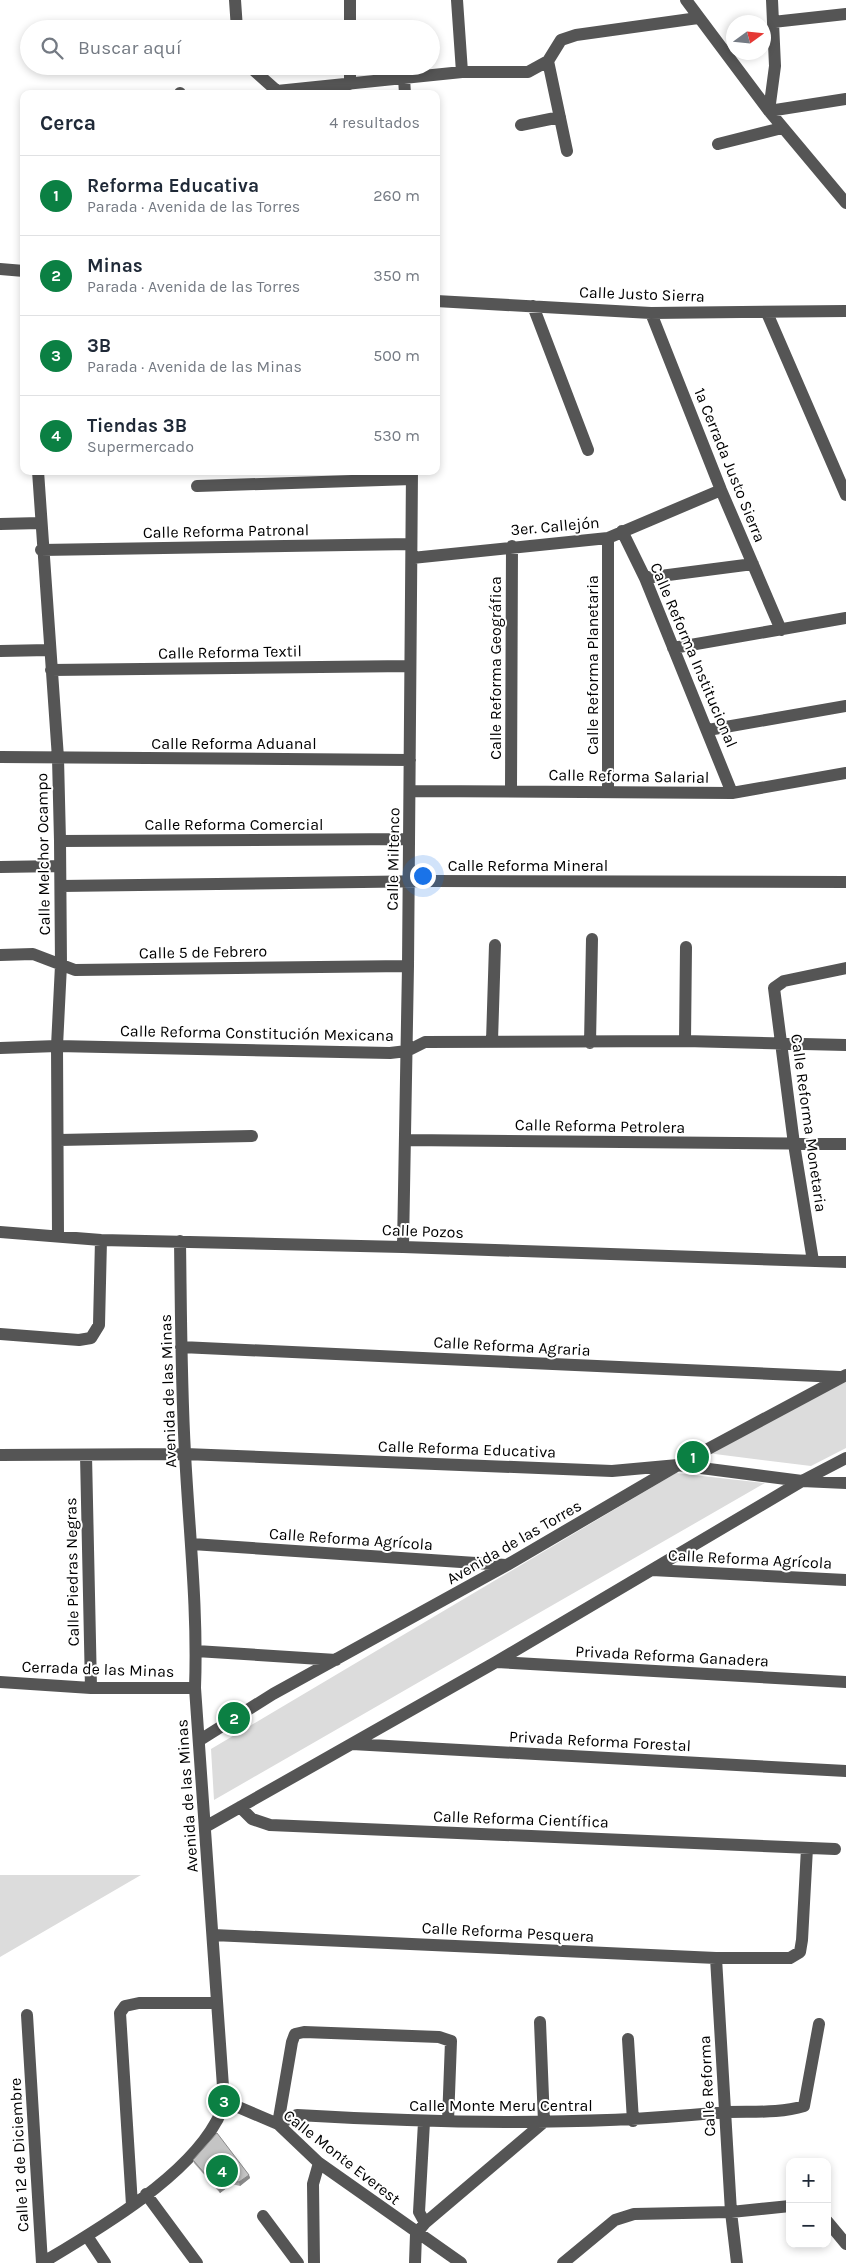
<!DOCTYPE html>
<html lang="es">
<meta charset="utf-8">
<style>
:root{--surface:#fff;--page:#f6f6f7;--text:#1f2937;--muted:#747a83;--line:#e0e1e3;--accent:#0b8043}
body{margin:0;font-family:Karla,sans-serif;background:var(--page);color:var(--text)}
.controls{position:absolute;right:15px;bottom:15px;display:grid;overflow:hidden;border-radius:10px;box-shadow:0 2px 8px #0003}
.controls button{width:45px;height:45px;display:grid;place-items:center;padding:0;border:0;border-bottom:1px solid var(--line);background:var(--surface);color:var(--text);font:25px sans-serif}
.compass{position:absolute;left:726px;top:15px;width:45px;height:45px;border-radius:50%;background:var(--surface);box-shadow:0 2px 8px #0003;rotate:75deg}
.you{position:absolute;left:422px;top:875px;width:18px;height:18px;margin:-12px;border:4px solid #fff;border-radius:50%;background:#1a73e8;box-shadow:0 0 0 8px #1a73e833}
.badge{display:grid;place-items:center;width:32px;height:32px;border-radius:50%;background:var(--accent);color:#fff;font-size:16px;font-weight:700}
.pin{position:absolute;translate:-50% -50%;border:2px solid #fff;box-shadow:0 1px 5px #0006}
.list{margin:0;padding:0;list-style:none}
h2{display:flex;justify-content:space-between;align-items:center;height:65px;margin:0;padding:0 20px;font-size:21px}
h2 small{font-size:16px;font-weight:400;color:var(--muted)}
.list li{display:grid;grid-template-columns:32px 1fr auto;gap:15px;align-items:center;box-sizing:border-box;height:80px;padding:0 20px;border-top:1px solid var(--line)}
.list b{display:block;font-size:19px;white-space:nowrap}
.list p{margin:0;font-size:16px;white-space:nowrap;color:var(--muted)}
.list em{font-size:16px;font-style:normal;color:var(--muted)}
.icon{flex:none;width:28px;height:28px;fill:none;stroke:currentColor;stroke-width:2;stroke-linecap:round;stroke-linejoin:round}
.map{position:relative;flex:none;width:846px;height:2263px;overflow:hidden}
.search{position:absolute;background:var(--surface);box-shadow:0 2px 8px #0003;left:20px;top:20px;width:420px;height:55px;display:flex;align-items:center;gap:12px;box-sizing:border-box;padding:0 18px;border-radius:28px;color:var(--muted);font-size:19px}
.panel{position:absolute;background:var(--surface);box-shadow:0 2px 8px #0003;left:20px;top:90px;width:420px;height:385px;border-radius:10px}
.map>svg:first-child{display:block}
.green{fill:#dcdcdc}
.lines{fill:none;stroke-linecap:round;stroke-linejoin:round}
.minor{stroke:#555;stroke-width:12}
.wall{fill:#a9a9a9}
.shaded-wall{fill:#898989}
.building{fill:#c4c4c4;stroke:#898989}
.labels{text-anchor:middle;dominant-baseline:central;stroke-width:4;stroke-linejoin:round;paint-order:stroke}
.street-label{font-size:16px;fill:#000;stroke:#fff}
</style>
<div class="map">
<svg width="846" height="2263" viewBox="0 0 846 2263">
<rect width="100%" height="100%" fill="#fff"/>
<path class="green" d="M846,1380V1448L811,1466L707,1453Z
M676,1473L765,1483L214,1800L211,1749Z
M0,1875H141L0,1957Z"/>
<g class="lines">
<path class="minor" d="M235,0L237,29
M350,0V29
M457,0L462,72
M686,0L769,111L846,203
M772,0L775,66L769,111L846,99
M773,22L846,14
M548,61L567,151
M249,66L277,91
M350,66V84
M404,78L405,94
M277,91L462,72H528L548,61L561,40L576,35L698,18
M180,93V94
M521,125L560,117
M718,144L782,128
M0,269L24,271
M436,301L651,313L846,311
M533,306L588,450
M651,313L721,490L781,630
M767,313L846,495
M38,471L58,758L60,841L61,965L57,1046L58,1236
M197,486L412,479
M0,524L40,523
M622,531L645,578L732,793
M608,538V792
M41,550L411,544
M412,558L608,538L721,490
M645,578L753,564
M673,648L846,618
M0,651L49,650
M51,670L410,666
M708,730L846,706
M0,757L410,760
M511,790L512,546
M410,791L732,793L846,773
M60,841L409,839
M0,867L60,866
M61,886L434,881L846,882
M0,955L33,954L75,970L408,966
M492,1041L495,945
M685,1041L686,947
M590,1043L592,939
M0,1048L57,1046L390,1053L407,1051L425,1042L685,1041L846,1045
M59,1140L252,1136
M405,1140L846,1144
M0,1232L101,1240L403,1247L846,1262
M403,1247L408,966L412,471
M813,1261L794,1144L774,988L784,981L846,968
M0,1334L79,1340L91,1338L99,1325L101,1240
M181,1347L840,1377
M0,1455L185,1454L612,1471L678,1465L802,1481L846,1483
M86,1455L91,1688
M192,1544L506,1565
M652,1570L846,1580
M196,1651L336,1660
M497,1662L846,1682
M0,1682L91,1688H195
M200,1740L273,1694L507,1565L678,1465L846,1375
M352,1744L846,1771
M240,1807L252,1819L270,1825L835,1849
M205,1827L496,1662L802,1481L846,1458
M213,1935L716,1958H790L800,1952L802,1940L807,1848
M716,1958L731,2212L737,2263
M27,2015L42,2263
M628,2039L633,2121
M224,2101L278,2124L319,2163L461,2263
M424,2122L419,2212L425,2223
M278,2124L297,2115C436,2123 575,2126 714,2113C743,2110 775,2115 804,2106L819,2024
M278,2124L292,2042L295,2034L304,2032L439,2037L451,2041L448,2121
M146,2194L197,2263
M132,2205L120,2013L125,2006L139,2003H217
M263,2216L298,2263
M827,2221L846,2244
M87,2236L105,2263
M42,2263C97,2230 185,2179 216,2122C220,2116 222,2108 224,2101L195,1688C198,1609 189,1531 185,1453C181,1382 181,1312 180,1241
M314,2263L313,2184L319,2163
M415,2263L416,2234L425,2223L544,2122L540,2022
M563,2263L615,2220L634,2214L731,2212L790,2206"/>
</g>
<path class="wall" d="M193,2160L249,2175L250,2178L240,2186L232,2184L220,2193L194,2163Z"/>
<path class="shaded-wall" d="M249,2175L250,2178L240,2186L239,2182Z
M231,2181L232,2184L220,2193L218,2189Z"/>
<path class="building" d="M217,2133L249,2175L239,2182L231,2181L218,2189L193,2160Z"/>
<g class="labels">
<g class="street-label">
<text transform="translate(642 294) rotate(2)">Calle Justo Sierra</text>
<text transform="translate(730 465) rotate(68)">1ª Cerrada Justo Sierra</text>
<text transform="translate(555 526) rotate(-5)">3er. Callejón</text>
<text transform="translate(226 531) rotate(-1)">Calle Reforma Patronal</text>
<text transform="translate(230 652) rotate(-1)">Calle Reforma Textil</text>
<text transform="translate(694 655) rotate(67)">Calle Reforma Institucional</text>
<text transform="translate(592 665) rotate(-90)">Calle Reforma Planetaria</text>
<text transform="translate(495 668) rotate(-90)">Calle Reforma Geográfica</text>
<text x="234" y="743">Calle Reforma Aduanal</text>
<text transform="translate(629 776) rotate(1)">Calle Reforma Salarial</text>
<text x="234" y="824">Calle Reforma Comercial</text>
<text transform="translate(43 854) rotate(-91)">Calle Melchor Ocampo</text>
<text transform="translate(393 859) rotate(-89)">Calle Miltenco</text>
<text x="528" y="865">Calle Reforma Mineral</text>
<text transform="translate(203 952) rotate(-1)">Calle 5 de Febrero</text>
<text transform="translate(257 1033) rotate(1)">Calle Reforma Constitución Mexicana</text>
<text transform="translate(809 1123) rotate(82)">Calle Reforma Monetaria</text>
<text transform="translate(600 1126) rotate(1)">Calle Reforma Petrolera</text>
<text transform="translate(423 1231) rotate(2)">Calle Pozos</text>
<text transform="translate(512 1346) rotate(3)">Calle Reforma Agraria</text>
<text transform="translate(168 1391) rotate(-92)">Avenida de las Minas</text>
<text transform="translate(467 1449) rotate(2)">Calle Reforma Educativa</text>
<text transform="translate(351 1539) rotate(4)">Calle Reforma Agrícola</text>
<text transform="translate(514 1542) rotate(-30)">Avenida de las Torres</text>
<text transform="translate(750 1559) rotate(3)">Calle Reforma Agrícola</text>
<text transform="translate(72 1572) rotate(-91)">Calle Piedras Negras</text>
<text transform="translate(672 1656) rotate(3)">Privada Reforma Ganadera</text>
<text transform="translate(98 1669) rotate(2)">Cerrada de las Minas</text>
<text transform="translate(600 1741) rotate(3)">Privada Reforma Forestal</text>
<text transform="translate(187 1796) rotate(-94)">Avenida de las Minas</text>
<text transform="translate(521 1819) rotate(2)">Calle Reforma Científica</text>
<text transform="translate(508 1932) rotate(3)">Calle Reforma Pesquera</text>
<text transform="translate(707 2086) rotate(-93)">Calle Reforma</text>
<text x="501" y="2105">Calle Monte Meru Central</text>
<text transform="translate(19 2155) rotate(-93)">Calle 12 de Diciembre</text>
<text transform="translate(342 2157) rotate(38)">Calle Monte Everest</text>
</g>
</g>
</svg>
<div class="controls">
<button>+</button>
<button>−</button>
</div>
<svg class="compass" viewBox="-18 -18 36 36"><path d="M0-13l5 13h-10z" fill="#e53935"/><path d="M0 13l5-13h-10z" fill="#747a83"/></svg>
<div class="you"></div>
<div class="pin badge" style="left:693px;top:1457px">1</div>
<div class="pin badge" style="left:234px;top:1718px">2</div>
<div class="pin badge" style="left:224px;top:2101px">3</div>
<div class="pin badge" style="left:222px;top:2171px">4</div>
<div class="search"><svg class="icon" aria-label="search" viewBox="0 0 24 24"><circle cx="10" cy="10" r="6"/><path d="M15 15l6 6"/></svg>Buscar aquí</div>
<section class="panel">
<h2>Cerca<small>4 resultados</small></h2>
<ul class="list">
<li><span class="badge">1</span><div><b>Reforma Educativa</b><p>Parada · Avenida de las Torres</p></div><em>260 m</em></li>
<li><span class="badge">2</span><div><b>Minas</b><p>Parada · Avenida de las Torres</p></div><em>350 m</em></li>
<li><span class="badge">3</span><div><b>3B</b><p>Parada · Avenida de las Minas</p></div><em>500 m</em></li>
<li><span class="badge">4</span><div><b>Tiendas 3B</b><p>Supermercado</p></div><em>530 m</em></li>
</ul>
</section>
</div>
